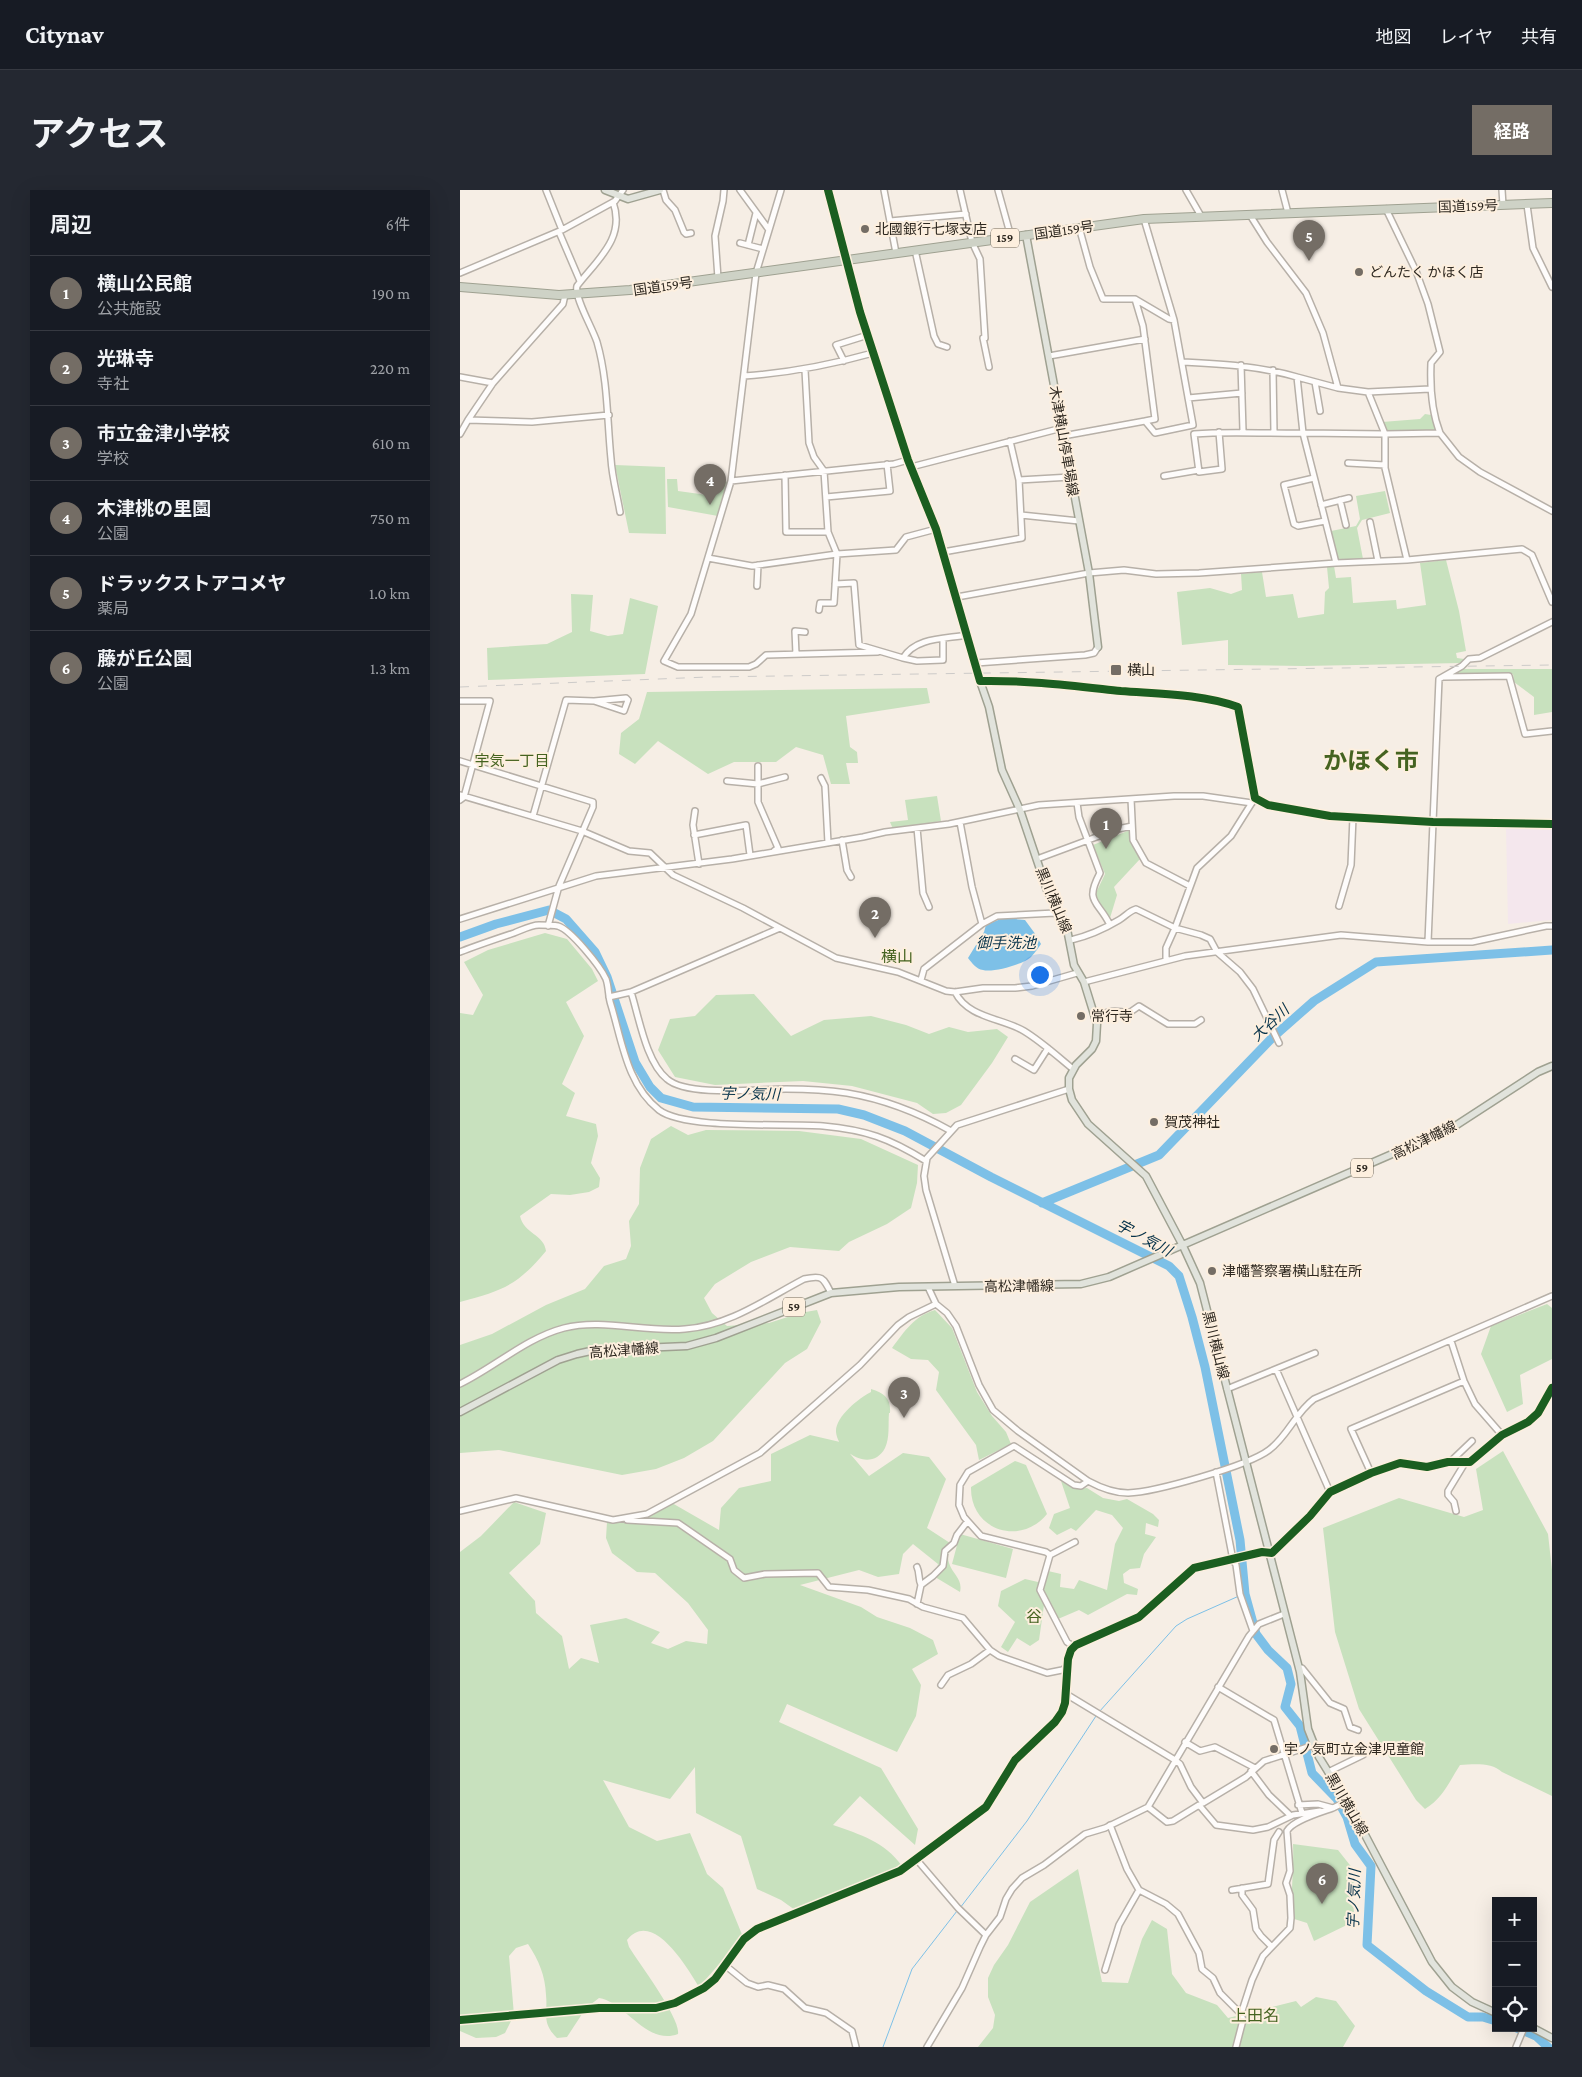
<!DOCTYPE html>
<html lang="ja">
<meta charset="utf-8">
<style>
:root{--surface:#171b24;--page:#242831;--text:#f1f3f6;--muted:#9ea1a6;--line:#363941;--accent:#746d65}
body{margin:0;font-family:"Crimson Pro","Noto Sans JP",serif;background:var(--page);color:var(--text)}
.controls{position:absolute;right:15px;bottom:15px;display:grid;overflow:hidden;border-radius:0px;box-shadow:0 5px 20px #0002}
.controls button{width:45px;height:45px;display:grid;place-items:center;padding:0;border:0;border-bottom:1px solid var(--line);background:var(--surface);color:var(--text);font:25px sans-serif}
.you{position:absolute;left:579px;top:784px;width:18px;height:18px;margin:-12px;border:4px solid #fff;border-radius:50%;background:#1a73e8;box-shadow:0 0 0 8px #1a73e833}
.badge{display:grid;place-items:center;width:32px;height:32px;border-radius:50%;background:var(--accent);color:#fff;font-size:16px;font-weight:700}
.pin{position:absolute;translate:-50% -41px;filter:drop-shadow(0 1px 2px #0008)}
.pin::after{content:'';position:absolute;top:26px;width:18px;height:15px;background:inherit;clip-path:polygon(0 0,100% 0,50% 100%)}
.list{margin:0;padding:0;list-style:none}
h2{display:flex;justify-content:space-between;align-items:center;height:65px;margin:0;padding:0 20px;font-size:21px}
h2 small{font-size:16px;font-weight:400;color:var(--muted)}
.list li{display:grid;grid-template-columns:32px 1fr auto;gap:15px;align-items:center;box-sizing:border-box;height:75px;padding:0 20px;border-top:1px solid var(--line)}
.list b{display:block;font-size:19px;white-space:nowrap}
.list p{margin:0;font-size:16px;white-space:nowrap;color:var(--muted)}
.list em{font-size:16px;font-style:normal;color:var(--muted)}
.icon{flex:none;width:28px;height:28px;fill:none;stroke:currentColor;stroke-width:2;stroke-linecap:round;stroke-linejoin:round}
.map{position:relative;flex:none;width:1092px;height:1857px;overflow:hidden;border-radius:0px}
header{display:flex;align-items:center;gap:30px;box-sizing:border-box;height:70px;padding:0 25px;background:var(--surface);border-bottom:1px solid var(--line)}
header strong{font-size:24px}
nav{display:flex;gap:28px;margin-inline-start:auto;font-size:18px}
.intro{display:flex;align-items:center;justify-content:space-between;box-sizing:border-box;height:120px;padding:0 30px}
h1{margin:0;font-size:35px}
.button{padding:12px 22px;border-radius:0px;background:var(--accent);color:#fff;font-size:18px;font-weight:700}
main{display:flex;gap:30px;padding:0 30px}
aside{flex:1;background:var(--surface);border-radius:0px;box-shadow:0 5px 20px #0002}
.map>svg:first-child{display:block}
.industrial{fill:#f4e7ed}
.green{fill:#c8e1be}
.water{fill:#7dc0e7}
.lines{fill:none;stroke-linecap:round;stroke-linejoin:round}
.stream{stroke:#7dc0e7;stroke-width:1}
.river{stroke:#7dc0e7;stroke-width:9}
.minor-casing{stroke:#b7b0a8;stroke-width:8}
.major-casing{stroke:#9fa191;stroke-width:9}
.highway-casing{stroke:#9fa191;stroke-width:10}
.minor{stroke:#fefcfb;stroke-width:5}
.major{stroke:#e1e3dc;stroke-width:6}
.highway{stroke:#ced2c6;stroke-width:8}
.rail{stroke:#cdcbc9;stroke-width:1;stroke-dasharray:9 9;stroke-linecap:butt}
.cycleway-casing{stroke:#fdefde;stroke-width:11}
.cycleway{stroke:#1b5e20;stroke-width:8}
.poi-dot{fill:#746d65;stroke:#fdefde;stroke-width:2}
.labels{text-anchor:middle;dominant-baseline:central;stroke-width:4;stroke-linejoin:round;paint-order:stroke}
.shield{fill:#fdefde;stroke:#6c6459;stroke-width:1}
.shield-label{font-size:12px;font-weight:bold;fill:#2e2820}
.street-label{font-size:14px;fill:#2e2820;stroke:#fdefde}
.poi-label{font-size:14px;fill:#2e2820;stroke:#fdefde;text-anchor:start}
.neighbourhood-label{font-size:15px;fill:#456320;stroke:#fdefde}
.water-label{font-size:15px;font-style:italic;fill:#07334b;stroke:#fdefde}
.quarter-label{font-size:16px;fill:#456320;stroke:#fdefde}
.town-label{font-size:24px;font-weight:bold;fill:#456320;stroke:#fdefde}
</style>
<header>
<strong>Citynav</strong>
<nav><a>地図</a><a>レイヤ</a><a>共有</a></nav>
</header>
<div class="intro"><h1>アクセス</h1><a class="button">経路</a></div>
<main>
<aside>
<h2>周辺<small>6件</small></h2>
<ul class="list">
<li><span class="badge">1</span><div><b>横山公民館</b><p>公共施設</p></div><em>190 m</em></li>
<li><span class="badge">2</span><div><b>光琳寺</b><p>寺社</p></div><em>220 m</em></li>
<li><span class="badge">3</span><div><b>市立金津小学校</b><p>学校</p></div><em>610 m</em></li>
<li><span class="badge">4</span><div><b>木津桃の里園</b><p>公園</p></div><em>750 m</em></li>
<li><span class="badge">5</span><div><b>ドラックストアコメヤ</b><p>薬局</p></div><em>1.0 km</em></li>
<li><span class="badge">6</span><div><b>藤が丘公園</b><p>公園</p></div><em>1.3 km</em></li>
</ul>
</aside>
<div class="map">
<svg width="1092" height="1857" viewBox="0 0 1092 1857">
<rect width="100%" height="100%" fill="#f6eee5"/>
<path class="industrial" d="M1046,638L1092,640V730L1048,734Z"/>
<path class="green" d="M965,224L971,225L977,241L927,243L922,232L960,229Z
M155,275L205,277L206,344L169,343Z
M207,289H217L218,301L247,305L254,291L269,292L258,326L208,317Z
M925,301L930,323L902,330L897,338L903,369L879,371L871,341L896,336L900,329L896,306Z
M986,370L999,421L1006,461L996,463L997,468L1004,469L1002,473L843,476L768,475V450L722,455L717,402L750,398L771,404L782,400L781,384L802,382L806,407L833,404L838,428L864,424L865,402L869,398L867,377L874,376L876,388L891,387L893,413L936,410L937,419L966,415L960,373Z
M111,404L133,405L130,441L148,446L163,444L170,408L198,416L185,484L28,490L27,458L87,454L112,442Z
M1002,479H1092V522L1074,525V507L1054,492L1053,484L990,485Z
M467,498L470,513L386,526L390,557L397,562L398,573H386L390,594H371L363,565L336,557L316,572H274L248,584L198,551L175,574L159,564L161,543L179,529L187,502Z
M477,606L481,631L433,639L430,632L448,630L445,610Z
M670,640V652L680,669L654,697L657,705L650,728L640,718L635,705L645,684L633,655Z
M85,743L107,749L132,779L138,791L106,812L124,846L102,894L115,903L106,926L136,934L138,946L131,973L140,988L139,997L129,1002L110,1005L91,1004L60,1026C64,1044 84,1044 86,1061C57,1096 43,1100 0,1112V823L13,825L23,805L4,772L28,760Z
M294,804L331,846L364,830L411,826L446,835L469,844L489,837L508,842L537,839L548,847L532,873L501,915L486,923L473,924L457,913L392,896L343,891L255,895L215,887L198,860L210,829L235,826L256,805Z
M211,936L228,945L246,940L339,941L401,949L458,975L457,993L451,1018L427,1034L389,1052L379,1061L330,1057L291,1072L255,1094L244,1108L252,1123L267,1136L309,1133L340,1123L357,1120L361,1132L347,1159L325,1173L253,1251L224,1268L196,1279L162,1285L39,1260L0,1263V1155L32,1144L86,1115L125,1099L144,1076L166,1069L171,1056L169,1031L179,1014L180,978L191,949Z
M1087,1114L1092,1118V1169L1060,1185L1063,1214L1047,1222L1021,1164L1031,1136Z
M475,1120L492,1138L517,1202L532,1226L546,1242L551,1254L519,1270L516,1255L476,1200L479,1182L468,1170L451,1169L432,1158C445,1141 454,1126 475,1120Z
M411,1199C425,1203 431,1209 430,1223H429C428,1234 430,1248 425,1258C412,1283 378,1263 376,1242C375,1227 399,1208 411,1202Z
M350,1245L380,1252L409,1286L443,1263L469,1267L486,1289L467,1338L490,1353C489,1359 487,1368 489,1373C493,1385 503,1389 500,1402L475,1387L478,1374L453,1354L443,1364L439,1384L418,1387L399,1380L340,1395L401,1417L417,1427L450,1438L473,1450L478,1464L452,1479L461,1495L456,1526L437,1562L327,1514L319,1532L421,1578L458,1639L455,1655L400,1606L373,1635C401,1645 424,1651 442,1676L335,1720L321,1710L297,1699L281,1646L236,1623L235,1577L210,1609L143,1590L169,1637L197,1651L230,1643L247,1684L263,1698L283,1747L239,1797C227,1777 192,1718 167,1750L169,1757C179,1773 221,1829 218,1844C187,1856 165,1812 139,1808L126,1818L107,1847L97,1848C81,1832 88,1824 86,1805C85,1785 79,1771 68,1754L56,1758L49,1766L54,1825L45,1843L36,1847L16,1848L0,1841V1362L21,1346L54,1312L86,1323L80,1354L49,1383L75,1411L76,1423L102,1446L109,1479L121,1468L139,1473L130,1435L166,1428L200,1442L191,1453L208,1459L226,1451L247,1454L248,1440L228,1413L195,1383L177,1382L152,1363L146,1348L147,1332L192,1325L212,1313L259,1340L261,1318L279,1298L311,1291V1264Z
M1043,1261L1088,1344L1092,1380V1606L1042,1582C1032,1572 1013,1574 1000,1575C989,1592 983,1608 965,1619L956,1610L899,1519L875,1442L863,1338L939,1308L1004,1327L1023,1320L1016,1279Z
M555,1271L566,1275L587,1324C560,1357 510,1340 511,1297Z
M601,1291L614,1299L627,1298L643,1308L659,1311L667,1309L693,1324L699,1330L698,1337L686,1333L685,1344L696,1347L684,1364L680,1378L670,1379L663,1384L664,1393L678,1399L677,1405L667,1404L628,1425L619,1420L598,1429L591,1414L584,1415L579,1450L570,1456L557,1448L548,1462L541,1457L555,1432L538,1416L541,1401L565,1389L578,1392L587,1387L588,1381L601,1384L600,1397L614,1399L619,1390L647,1400L655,1354L663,1338L652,1325L636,1320L616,1341L611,1338L597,1345L589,1338L594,1324L610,1318Z
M500,1344L553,1359L546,1388L492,1374Z
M833,1654L878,1660L893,1679L897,1690L891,1695L895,1731L854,1751L847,1733L831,1728C831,1703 834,1679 833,1654Z
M618,1679L642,1792L668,1793L682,1749L692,1730L707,1739L712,1784L726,1803L757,1815L768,1828L836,1811L841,1817L856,1807L876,1811L895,1836L883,1857H518L533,1838L535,1825L528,1807V1788L534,1775L548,1755L570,1712Z"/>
<path class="water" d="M543,728L565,730L576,745L581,754C578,758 575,763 571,767C564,774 533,783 523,780C516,779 512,773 508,768L524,742L526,735Z"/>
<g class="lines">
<path class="stream" d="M639,1522L716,1436L727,1429L779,1406
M500,1718L567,1631L636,1526
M423,1857L452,1779L497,1721"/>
<path class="river" d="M0,747L36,734L89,720L106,729L135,762L147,787L175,872L190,897L201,908L233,917L378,919L404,925L445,941L531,987L709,1076L719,1086L732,1127L745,1177L780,1350L785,1404L796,1444L808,1460L827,1478L831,1494L825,1517L840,1536L852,1583L877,1609L887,1627L895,1654L911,1676L907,1755L966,1801L1008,1827H1023L1036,1831
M582,1013L699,965L813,847L854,811L916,772L1092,760
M1057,1838L1076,1846L1088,1857"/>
<g class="minor-casing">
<path id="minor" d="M86,0L102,40
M203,0L206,10L215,20L224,42L226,44L231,43
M280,0L309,40L296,83L271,291L231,424L204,471L218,477H289L296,474L306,465L418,462
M368,0L400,122L448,270L476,339L520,491C568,490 614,496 661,501C700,504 741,504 778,517L795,608L808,615L870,626L973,632L1092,634
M424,0L436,63
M500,0L512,52L520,69L525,148H523L529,177
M538,0L551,47
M726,0L741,26
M822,0L828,23
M1042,0L1043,15
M153,12C166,48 137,70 117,96C114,107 132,137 137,152C148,190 147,230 151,269C152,287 157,304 160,322
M1067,15L1073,58L1092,97
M790,25L807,52L846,103L863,143L878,198
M430,31L506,24
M619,37L630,77L643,109H675L709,129L714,130L684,29
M309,40L321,0
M99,42L120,91
M280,53L303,59
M288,55L296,23
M455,60L474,146L478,154L487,157
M0,83L102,40L155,11L163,0
M258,88L255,46L263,11L264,0
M105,105L103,114L33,193L8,230L72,232L149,225
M675,109L683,136L695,229L685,231L695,243L733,235L714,130
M589,166L685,149
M384,171L376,155L408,145
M723,172C762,174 799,176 837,187L843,243L925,244L908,202L878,198L837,187
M781,175L783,241
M345,180L349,253L354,267L364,281L368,342L377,364L436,360L446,347L476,339
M813,180L814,243
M284,186C328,183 370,175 413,163
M0,187L33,193
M855,192L860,221
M908,202L970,199
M728,208L782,203
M980,243L999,267L1020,282L1092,321
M0,244L8,230
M603,246L685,231
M888,273L925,275
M451,277L602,238
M325,285L326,342H368
M704,286L739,280
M854,288L824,295L834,334L838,336L865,331
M559,290L611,287
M271,291L434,274L448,270
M366,307L430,301L427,274
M880,310L886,335
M861,315L889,308
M561,325L619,331
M910,332L918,371
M483,362L562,348L559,290L550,251
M248,368L292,376L377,364L374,413H360L359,420
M947,370L1062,359L1072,365L1092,412
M876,373L947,370L925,278V244L980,243C971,220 970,197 971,173L980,162L968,114L956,81L926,19
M375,394L394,393L399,455L443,468C456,447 485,449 507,445
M297,396L298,375
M497,407L629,383L664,380L696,384L739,383L876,373L843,243C807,244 771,241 734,244L739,282L762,279L759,242
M1092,432L1020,468L1009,469L1002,476L979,489L968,752H1012L1086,736H1092
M336,464L335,441L345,442
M443,468L457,471L483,470V449
M516,473L625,465L634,463L638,457
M984,487L1049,486L1065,544L1092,541
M0,511H30L4,607L0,610
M0,571L133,612V617L99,696L88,736
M298,576V612L318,658L314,661
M361,588L365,596L368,653
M267,591L298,594L325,587
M0,605L122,641L169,661L190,663L213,685L283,718L376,768L438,782L486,801L495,802L523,798H555L572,796L617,783
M671,609L673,650L686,673L730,696
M793,611L771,646L737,678L715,738L741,745L750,749L757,762L780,782L793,799L819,853
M617,613L619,627L640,683C624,713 638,710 650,735
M235,621L233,635L239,674
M73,626L106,510L134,511L164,521L168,510L166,508L134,511
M500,632L512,697L522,734
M457,638L463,703L469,717
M234,645L286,635L290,665
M382,650L387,680L391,687
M577,669L658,639L672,636
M879,716L891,675L893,627
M0,729L136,686L272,669L403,647L425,642L489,634L579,615L714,606H743L792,613
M611,750C628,746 644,739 659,730C666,726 669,721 676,719L715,738L706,758V770
M0,762C18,755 36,749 54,743C62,740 71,735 79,735C84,735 93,735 98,736C111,740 140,776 146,789C149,797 148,807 151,815C162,851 167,895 199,920C225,940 326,933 363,936C406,940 429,948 466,971
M461,790L464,779L522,734L537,726L595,723L601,725
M624,792L725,766L881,745L968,752
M171,802C179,827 186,872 207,889C227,907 298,899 326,899C347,899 367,900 387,903C423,909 459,923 491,941
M495,802C508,828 542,828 564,841C582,852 597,866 613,879
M149,807L171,802L320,738
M635,828C648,820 655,820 669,823L679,816L708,834H735L741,830
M555,869L574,880L588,858
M495,1096L466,1000L464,986L467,968L497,935L609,899
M468,1097L476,1114L487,1123L496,1136L519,1195L533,1220L558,1241L628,1291C641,1298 653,1303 668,1303C695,1302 788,1276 809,1260C828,1246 835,1223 854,1209L1092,1106
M991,1151L1004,1191L1015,1214L1042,1245
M816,1179L870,1302
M0,1194C35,1177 66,1148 104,1138C143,1128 185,1143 225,1139C269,1136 306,1109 344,1089C362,1085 363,1087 371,1103
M767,1199L855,1163
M990,1272L1012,1251
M756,1282L773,1370L776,1375L780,1404L793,1441
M911,1283L891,1239L1004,1191
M0,1321L56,1308L153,1330L187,1324L300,1263L400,1175L438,1135L449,1127L476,1114
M996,1321L994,1312L988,1305V1301L1005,1273
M167,1330L218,1333L270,1369L274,1380L284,1388L305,1384L358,1383L369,1397L408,1400L449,1409L463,1417L503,1428L530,1460L539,1466L587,1483L602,1480L608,1476
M590,1365L586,1362L521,1346L504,1327L499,1315L500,1295L508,1282L554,1256L614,1295L621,1296L628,1291
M457,1377C460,1383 458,1389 461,1395L457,1414
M461,1395L473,1386L483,1376L485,1361L494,1353L497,1345L507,1332
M614,1457L607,1452L580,1400L590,1365L615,1352
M839,1478H842L870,1513L884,1519L890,1537L898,1540
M481,1495L488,1485L511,1474L530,1460
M758,1497L814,1530L842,1623
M606,1504L715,1570L720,1574L731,1597L743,1613L786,1587L804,1571L854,1555
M725,1552L740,1561L755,1557L795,1578
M791,1581L809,1605L831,1626
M868,1582L903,1565
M838,1615L858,1614L873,1618L887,1611
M688,1617L707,1632L713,1631L739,1615L756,1635L793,1640L808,1637L833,1625L860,1621
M650,1635L667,1679L679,1700L706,1714L718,1724L739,1763L742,1779L753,1788L760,1803L781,1824L783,1830L776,1857
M457,1670L498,1718L526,1745
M782,1698V1705L793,1720L796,1739L801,1746L811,1756
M772,1700L808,1694L814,1650L819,1642
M266,1776L287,1793L298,1797L308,1795L324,1799L345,1818L366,1823L392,1841L396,1857
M645,1780L659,1735L679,1700
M781,1824L792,1790L803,1766L830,1738L831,1728L830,1705L826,1693L830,1681L827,1641C833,1630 862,1622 873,1618
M0,1830L139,1818H196L215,1813L244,1798L255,1789L284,1749L297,1739L440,1681L526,1617L555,1570L595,1532L602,1522L605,1513L608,1469L611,1460L616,1455L679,1427L734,1378L802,1362L812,1363L850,1326L870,1302L911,1283L940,1273L967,1277L988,1272H1010L1042,1245L1068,1232L1078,1223L1092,1198
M467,1857L502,1798L520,1757L526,1745L540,1727L546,1709L552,1699L562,1688L584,1675L625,1644L645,1638L688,1617L789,1446L799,1434L824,1424
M1056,1857L1064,1838"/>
</g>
<g class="major-casing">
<path id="major" d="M145,0L168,9L200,0
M566,45L629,383L638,457
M520,491L529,517L542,580L560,620L588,703L606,734L614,775L624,792L637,834L636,851L632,859L616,875L609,888V899L612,910L628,934L686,986L723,1056L740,1093L840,1482L848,1539L859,1567L893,1622L972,1772L992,1797L1012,1812L1036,1823
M0,1222L98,1170L117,1164L135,1160L227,1156L256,1148L371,1103L439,1097L621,1094L649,1087L992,938L1078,882L1092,876
M1073,1838L1092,1848"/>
</g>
<g class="highway-casing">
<path id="highway" d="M0,97L99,105L170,100L684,29L1092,13"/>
</g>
<use href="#minor" class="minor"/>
<use href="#major" class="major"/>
<use href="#highway" class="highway"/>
<path class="rail" d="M0,497L248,487L1092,475"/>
<g class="cycleway-casing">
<path id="cycleway" d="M368,0L400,122L448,270L476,339L520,491C568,490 614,496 661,501C700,504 741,504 778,517L795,608L808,615L870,626L973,632L1092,634
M0,1830L139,1818H196L215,1813L244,1798L255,1789L284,1749L297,1739L440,1681L526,1617L555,1570L595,1532L602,1522L605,1513L608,1469L611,1460L616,1455L679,1427L734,1378L802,1362L812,1363L850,1326L870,1302L911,1283L940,1273L967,1277L988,1272H1010L1042,1245L1068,1232L1078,1223L1092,1198"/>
</g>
<use href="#cycleway" class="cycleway"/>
</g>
<g class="poi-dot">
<circle cx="405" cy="39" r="5"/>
<circle cx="899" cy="82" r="5"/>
<rect x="650" y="474" width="12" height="12" rx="2.5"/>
<circle cx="621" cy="826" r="5"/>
<circle cx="694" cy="932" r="5"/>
<circle cx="752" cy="1081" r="5"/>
<circle cx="814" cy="1559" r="5"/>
</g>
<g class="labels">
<g class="shield">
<rect x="531" y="38.5" width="28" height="19" rx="4"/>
<rect x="891" y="968.5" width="22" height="19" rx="4"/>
<rect x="323" y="1107.5" width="22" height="19" rx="4"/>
</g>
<g class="shield-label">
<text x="545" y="48">159</text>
<text x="902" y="978">59</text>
<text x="334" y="1117">59</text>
</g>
<g class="street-label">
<text transform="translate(1008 16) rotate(-2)">国道159号</text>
<text transform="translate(604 40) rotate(-8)">国道159号</text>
<text transform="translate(203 96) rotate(-8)">国道159号</text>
<text transform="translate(604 251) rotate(80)">木津横山停車場線</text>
<text transform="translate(594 710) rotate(67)">黒川横山線</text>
<text transform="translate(964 950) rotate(-26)">高松津幡線</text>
<text transform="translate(559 1096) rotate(-1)">高松津幡線</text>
<text transform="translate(756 1155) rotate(76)">黒川横山線</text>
<text transform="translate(164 1160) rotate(-4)">高松津幡線</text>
<text transform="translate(887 1614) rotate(60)">黒川横山線</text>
</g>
<g class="poi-label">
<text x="415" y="39">北國銀行七塚支店</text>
<text x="909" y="82">どんたく かほく店</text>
<text x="667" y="480">横山</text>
<text x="631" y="826">常行寺</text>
<text x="704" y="932">賀茂神社</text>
<text x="762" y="1081">津幡警察署横山駐在所</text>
<text x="824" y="1559">宇ノ気町立金津児童館</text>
</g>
<g class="neighbourhood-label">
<text x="52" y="571">宇気一丁目</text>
</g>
<g class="water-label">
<text x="546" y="753">御手洗池</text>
<text transform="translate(810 833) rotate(-43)">大谷川</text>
<text transform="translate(290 904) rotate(1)">宇ノ気川</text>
<text transform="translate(684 1048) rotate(28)">宇ノ気川</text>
<text transform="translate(894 1709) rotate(-88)">宇ノ気川</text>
</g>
<g class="quarter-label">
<text x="437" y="766">横山</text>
<text x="574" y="1426">谷</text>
<text x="795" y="1825">上田名</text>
</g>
<g class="town-label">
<text x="911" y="570">かほく市</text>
</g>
</g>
</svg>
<div class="controls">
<button>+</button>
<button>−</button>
<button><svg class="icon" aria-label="locate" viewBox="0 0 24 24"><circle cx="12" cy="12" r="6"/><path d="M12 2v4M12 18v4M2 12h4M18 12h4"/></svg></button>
</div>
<div class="you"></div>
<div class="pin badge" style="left:646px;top:659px">1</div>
<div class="pin badge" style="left:415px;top:748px">2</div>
<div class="pin badge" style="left:444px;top:1228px">3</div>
<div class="pin badge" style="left:250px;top:315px">4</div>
<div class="pin badge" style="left:849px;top:71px">5</div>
<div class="pin badge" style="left:862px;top:1714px">6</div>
</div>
</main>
